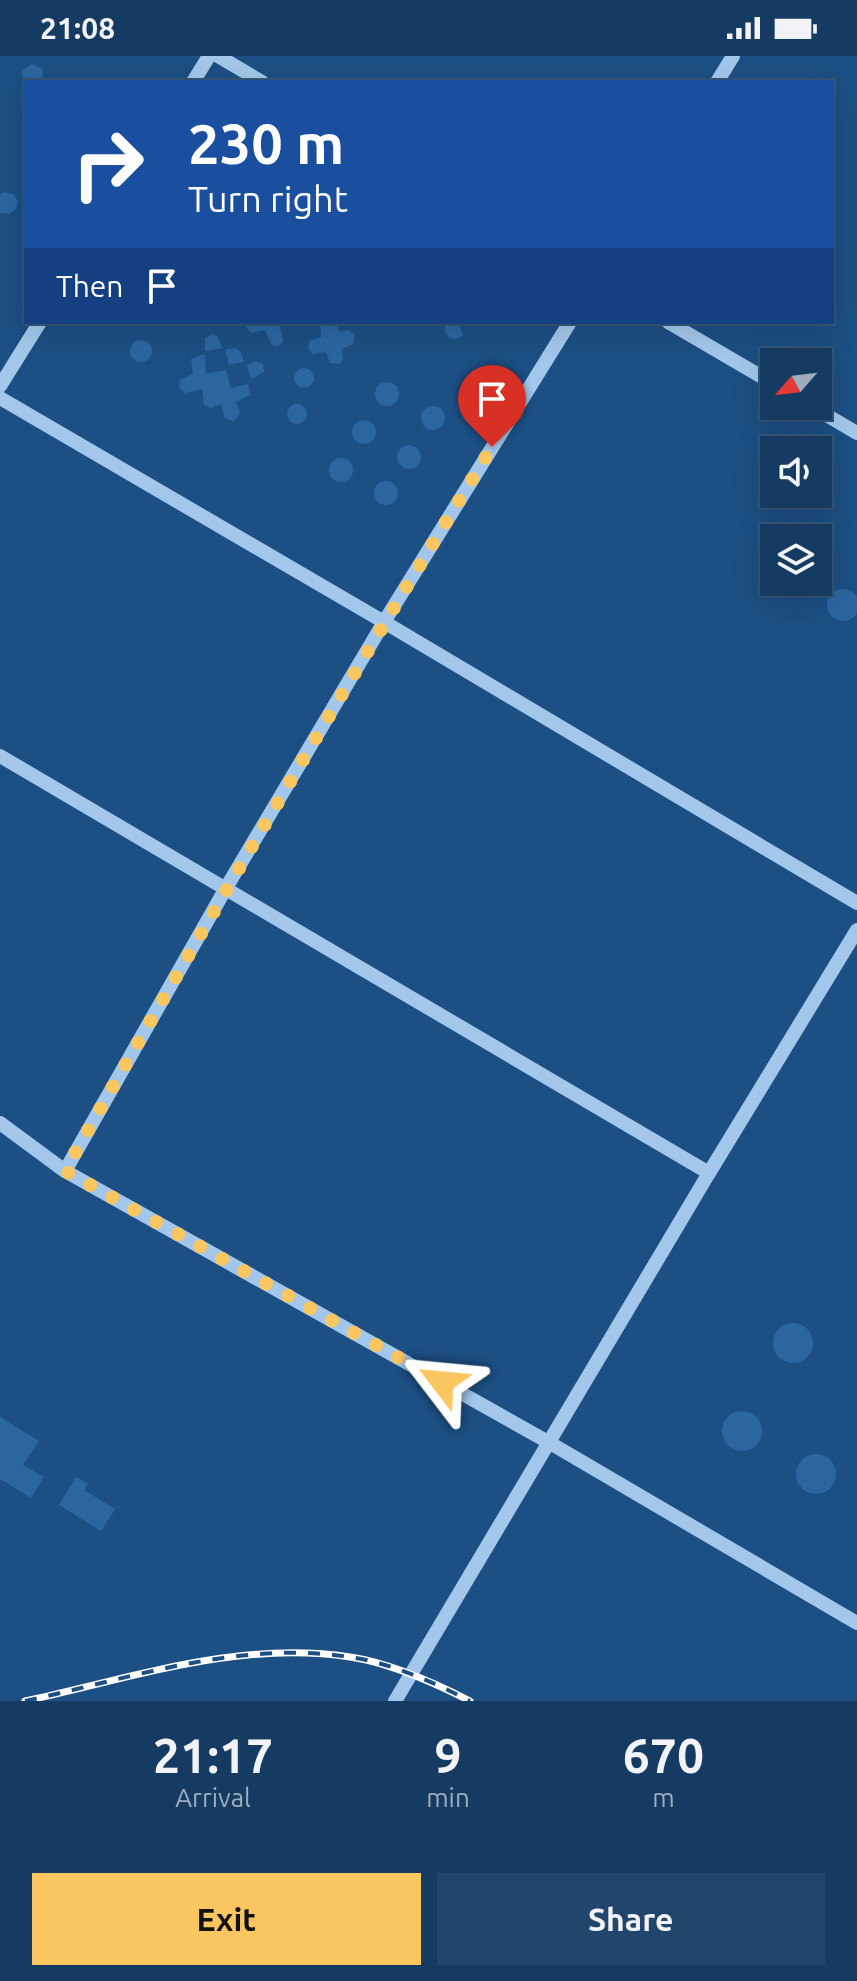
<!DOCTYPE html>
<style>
:root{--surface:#153b62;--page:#22466b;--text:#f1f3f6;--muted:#9dadbe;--line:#345577;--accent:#fac660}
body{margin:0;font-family:Ubuntu,sans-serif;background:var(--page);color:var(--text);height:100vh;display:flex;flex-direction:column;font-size:30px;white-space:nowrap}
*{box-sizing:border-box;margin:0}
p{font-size:26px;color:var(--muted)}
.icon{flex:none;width:44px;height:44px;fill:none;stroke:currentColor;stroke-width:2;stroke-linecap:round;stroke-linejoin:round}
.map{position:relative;height:1645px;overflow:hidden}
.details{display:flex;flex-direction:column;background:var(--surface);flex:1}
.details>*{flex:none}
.guide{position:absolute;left:24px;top:24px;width:810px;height:244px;border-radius:0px;box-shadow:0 8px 32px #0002,0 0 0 2px var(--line);background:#1a4fa0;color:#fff;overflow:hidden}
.needle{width:52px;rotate:242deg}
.fabs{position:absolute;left:760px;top:292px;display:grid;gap:16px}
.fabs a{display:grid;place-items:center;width:72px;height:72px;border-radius:0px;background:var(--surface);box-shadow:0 8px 32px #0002,0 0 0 2px var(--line);font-size:40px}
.pin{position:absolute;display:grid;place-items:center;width:68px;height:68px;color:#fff;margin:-82px -34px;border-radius:50% 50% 50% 0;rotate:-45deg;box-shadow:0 0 8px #0007}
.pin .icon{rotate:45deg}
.me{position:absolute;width:88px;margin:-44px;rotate:299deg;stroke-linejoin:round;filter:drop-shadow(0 0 6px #0008)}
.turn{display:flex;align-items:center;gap:28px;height:168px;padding:0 32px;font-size:36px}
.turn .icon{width:104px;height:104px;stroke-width:2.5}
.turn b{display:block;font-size:56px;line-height:68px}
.then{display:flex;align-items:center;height:76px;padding:0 32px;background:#0003;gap:16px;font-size:30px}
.eta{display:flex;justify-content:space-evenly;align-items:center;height:136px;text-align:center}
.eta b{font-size:48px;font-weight:600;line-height:56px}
.button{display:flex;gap:16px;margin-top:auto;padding:16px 32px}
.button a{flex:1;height:92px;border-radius:0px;background:var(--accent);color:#111;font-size:32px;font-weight:600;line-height:92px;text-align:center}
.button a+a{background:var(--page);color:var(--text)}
.status{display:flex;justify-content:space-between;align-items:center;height:56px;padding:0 40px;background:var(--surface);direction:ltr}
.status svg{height:22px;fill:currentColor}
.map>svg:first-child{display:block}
.building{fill:#2b66a1}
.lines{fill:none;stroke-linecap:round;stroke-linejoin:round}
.minor{stroke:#a2c7ea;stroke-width:14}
.rail-casing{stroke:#fff;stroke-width:7}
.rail{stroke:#1c4f83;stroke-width:4;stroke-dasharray:12;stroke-linecap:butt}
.route{stroke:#fac660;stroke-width:14;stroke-dasharray:0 25.2}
</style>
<div class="status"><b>21:08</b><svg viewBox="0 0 49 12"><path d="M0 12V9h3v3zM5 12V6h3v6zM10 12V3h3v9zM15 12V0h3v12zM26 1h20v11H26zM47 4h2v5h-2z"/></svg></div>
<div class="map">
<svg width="857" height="1645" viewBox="0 0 857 1645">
<rect width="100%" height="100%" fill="#1c4f83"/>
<g class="building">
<path d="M32,8l11,5 -1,13h-18l-2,-11z"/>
<path d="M4,136l10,2 4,8 -2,7 -7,5 -9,-1v-19z"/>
<path d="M243,266h41v3l-4,1 3,16 -5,4 -6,-1 -7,-15 -14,3z"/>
<path d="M320,266h15l5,10 8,-2 7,5 -2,9 -11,5 1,10 -4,5 -9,-1 -4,-11 -14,2 -4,-6 1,-7 12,-4z"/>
<path d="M445,266l14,1 4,13 -7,3 -7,-1 -4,-6z"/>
<path d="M213,278l5,3 4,11 -17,3v-13z"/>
<circle cx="141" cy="295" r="11"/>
<path d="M236,292l5,4 3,10 -15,3 -4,-15z"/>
<path d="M205,298l1,20 20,-4 5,18 17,-4 2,11 -14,7 4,11 -6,8 -9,-3 -4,-14 -10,4 -7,-3 -2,-16 -17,4 -6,-5 1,-8 13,-6 -2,-15z"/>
<path d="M255,305l8,3 1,8 -13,7 -4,-14z"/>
<circle cx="304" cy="322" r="10"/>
<circle cx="387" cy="338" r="12"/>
<circle cx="297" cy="358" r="10"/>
<circle cx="433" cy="362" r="12"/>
<circle cx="364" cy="376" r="12"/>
<circle cx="409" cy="401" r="12"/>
<circle cx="341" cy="414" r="12"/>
<circle cx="386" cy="437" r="12"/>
<path d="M785,526h33l-2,8 -14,7 -11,-4z"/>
<circle cx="843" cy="549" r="16"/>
<circle cx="793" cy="1287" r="20"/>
<circle cx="742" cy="1375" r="20"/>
<path d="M0,1361l39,24 -16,24 21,12 -13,21 -31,-19z"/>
<circle cx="816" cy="1418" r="20"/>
<path d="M76,1421l12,7 -4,6 31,19 -14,22 -42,-26z"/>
</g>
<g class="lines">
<g class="minor">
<path d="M218,0l44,26"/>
<path d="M193,26l16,-26"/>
<path d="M717,26l16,-26"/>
<path d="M668,266l106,62"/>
<path d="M0,330l40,-64"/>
<path d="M0,342l384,224 473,281"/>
<path d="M811,350l46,27"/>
<path d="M0,700l709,417 -314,528"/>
<path d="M0,1067l65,48 485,272 307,180"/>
<path d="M65,1115l161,-283 158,-266 186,-300"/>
<path d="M709,1117l148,-243"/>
</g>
<defs>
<path id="rail" d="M25,1645c107,-23 214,-61 325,-44 41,6 83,25 120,44"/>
</defs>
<use href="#rail" class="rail-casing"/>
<use href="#rail" class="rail"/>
</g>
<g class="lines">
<path class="route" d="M442,1326l-377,-211c138,-244 280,-485 427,-724"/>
</g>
</svg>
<div class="fabs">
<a><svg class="needle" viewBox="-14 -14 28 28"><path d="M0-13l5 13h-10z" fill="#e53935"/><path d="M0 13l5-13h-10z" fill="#9dadbe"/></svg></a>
<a><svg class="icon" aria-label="sound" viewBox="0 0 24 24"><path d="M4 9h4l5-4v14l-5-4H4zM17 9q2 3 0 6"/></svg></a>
<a><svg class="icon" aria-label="layers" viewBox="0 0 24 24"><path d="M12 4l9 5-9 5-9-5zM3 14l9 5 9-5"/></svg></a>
</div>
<div class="pin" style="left:492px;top:391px;background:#d93025"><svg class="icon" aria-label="arrive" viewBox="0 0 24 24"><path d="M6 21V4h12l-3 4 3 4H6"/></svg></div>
<svg class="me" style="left:442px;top:1326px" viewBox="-20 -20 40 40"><path d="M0-17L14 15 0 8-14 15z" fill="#fac660" stroke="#fff" stroke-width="4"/></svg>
<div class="guide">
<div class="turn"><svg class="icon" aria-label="right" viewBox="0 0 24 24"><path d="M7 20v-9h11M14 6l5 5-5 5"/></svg><div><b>230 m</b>Turn right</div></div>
<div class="then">Then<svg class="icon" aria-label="arrive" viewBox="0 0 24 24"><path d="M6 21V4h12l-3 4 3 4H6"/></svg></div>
</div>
</div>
<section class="details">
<div class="eta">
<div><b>21:17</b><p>Arrival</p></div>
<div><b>9</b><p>min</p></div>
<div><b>670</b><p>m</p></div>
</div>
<div class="button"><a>Exit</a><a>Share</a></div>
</section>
